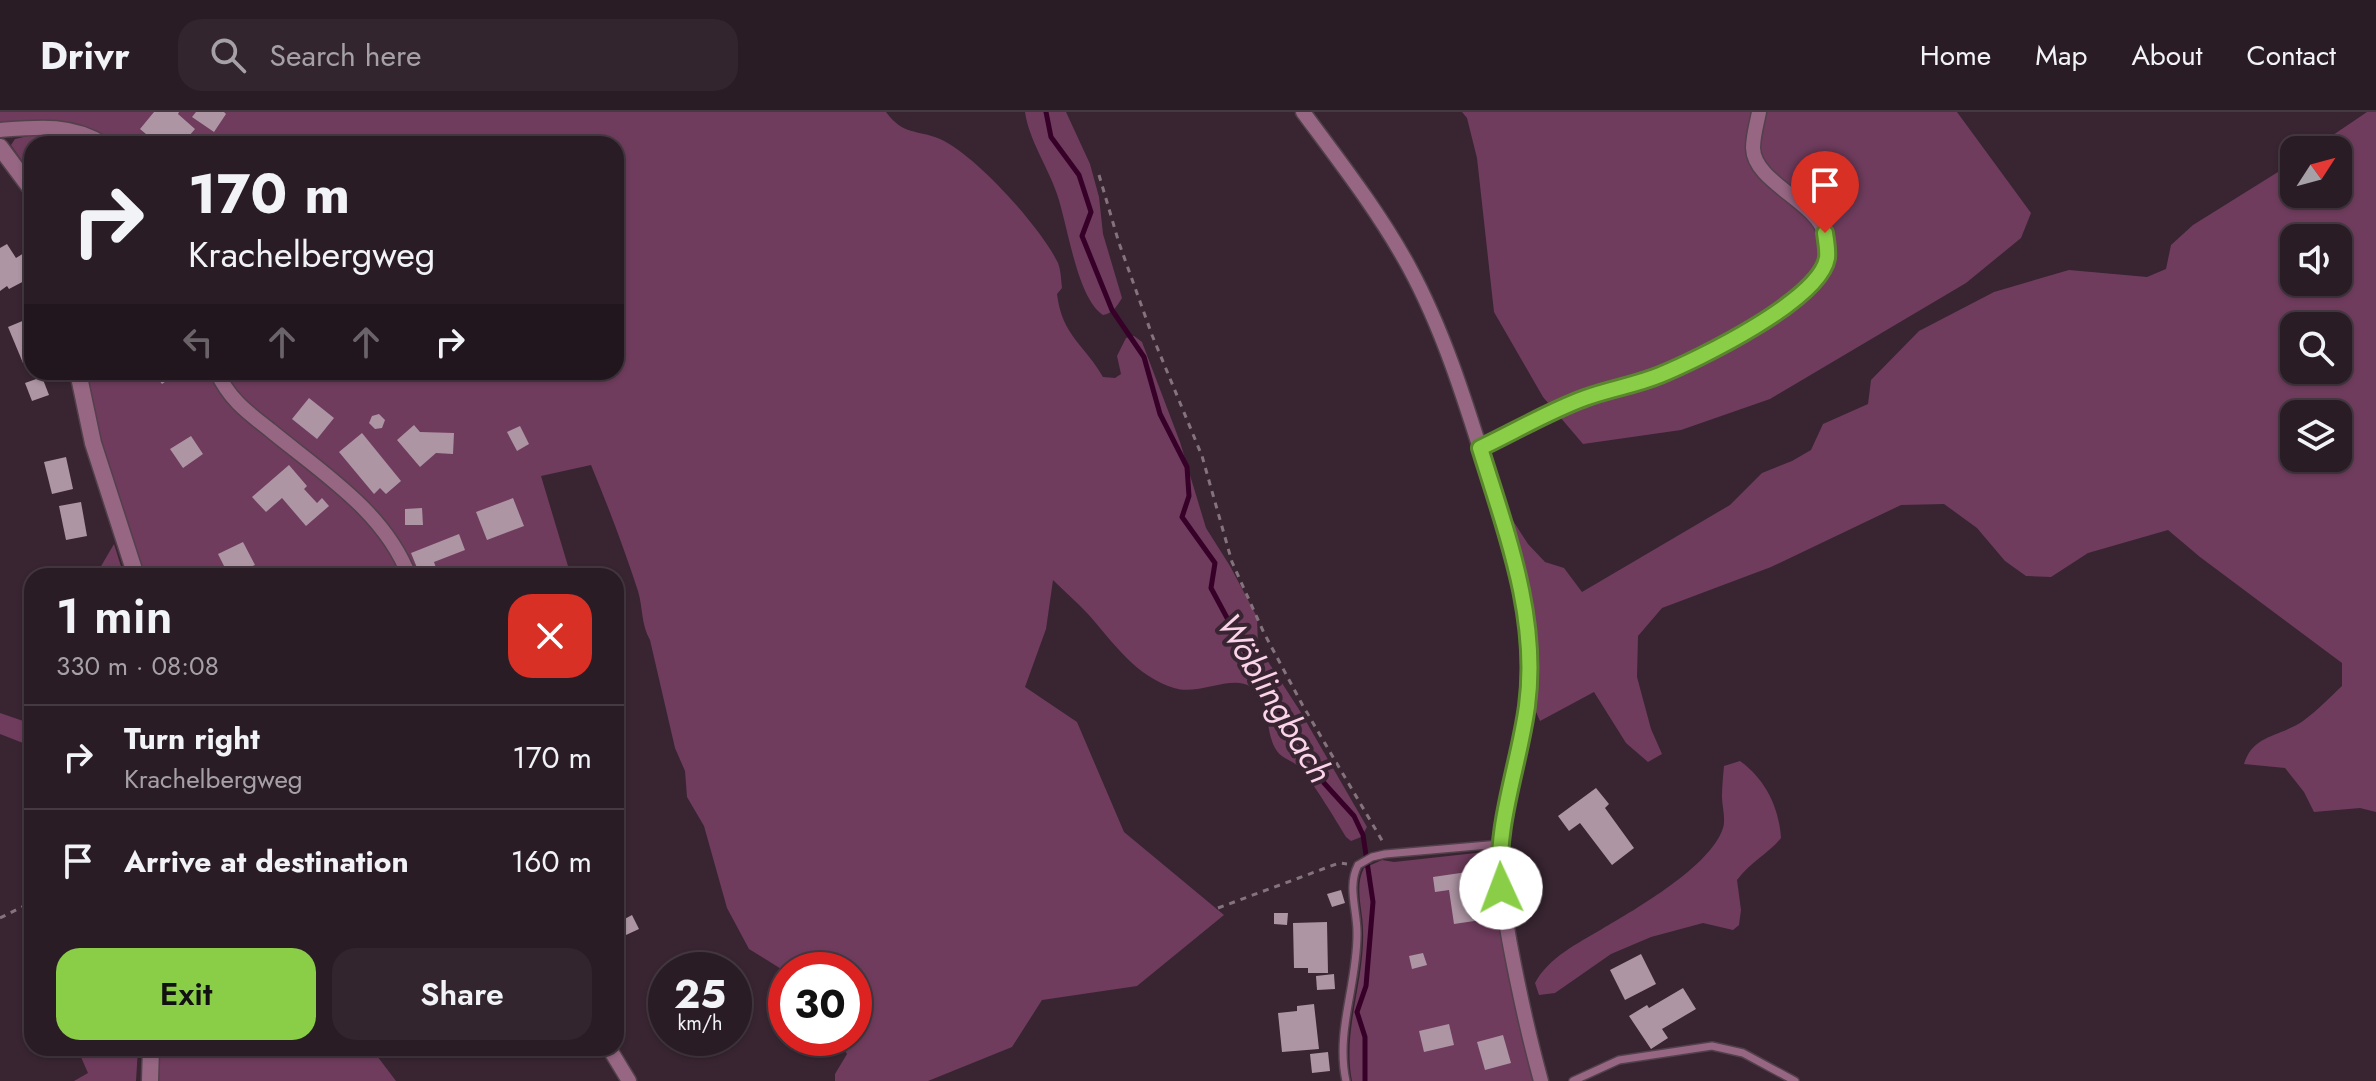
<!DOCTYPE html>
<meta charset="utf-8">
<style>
:root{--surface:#2a1c25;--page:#32252d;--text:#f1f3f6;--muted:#a5a1a7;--line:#463a42;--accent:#8ace47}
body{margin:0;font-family:Jost,sans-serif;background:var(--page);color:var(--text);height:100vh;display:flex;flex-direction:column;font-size:30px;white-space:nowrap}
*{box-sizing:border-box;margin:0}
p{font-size:26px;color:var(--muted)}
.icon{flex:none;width:44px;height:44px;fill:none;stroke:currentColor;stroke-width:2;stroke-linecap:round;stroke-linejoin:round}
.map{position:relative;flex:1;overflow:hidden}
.side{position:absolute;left:24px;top:456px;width:600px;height:488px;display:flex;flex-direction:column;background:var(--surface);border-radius:24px;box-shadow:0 2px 6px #0004,0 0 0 2px var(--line)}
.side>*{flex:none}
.guide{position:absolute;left:24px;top:24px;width:600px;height:244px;border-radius:24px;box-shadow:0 2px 6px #0004,0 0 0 2px var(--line);background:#2a1c25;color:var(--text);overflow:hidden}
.needle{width:52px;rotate:54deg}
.tools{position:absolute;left:2280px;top:24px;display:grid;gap:16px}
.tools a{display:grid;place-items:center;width:72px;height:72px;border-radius:16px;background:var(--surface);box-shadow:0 2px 6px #0004,0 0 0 2px var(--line);font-size:40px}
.speed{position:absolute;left:648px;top:840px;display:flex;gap:16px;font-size:40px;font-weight:700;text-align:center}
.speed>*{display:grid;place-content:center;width:104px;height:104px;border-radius:50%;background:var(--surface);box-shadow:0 2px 6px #0004,0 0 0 2px var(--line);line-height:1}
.speed small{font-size:20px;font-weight:400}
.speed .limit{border:12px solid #d22;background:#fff;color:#111}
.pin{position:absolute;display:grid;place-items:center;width:68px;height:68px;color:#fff;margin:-82px -34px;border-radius:50% 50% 50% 0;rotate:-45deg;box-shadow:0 0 8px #0007}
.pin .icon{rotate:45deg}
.me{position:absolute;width:88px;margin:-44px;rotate:358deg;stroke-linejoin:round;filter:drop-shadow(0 0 6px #0008)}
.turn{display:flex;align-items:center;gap:28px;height:168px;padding:0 32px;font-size:36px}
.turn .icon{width:104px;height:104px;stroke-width:2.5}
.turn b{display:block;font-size:56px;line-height:68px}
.lanes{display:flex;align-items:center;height:76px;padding:0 32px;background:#0003;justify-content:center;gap:40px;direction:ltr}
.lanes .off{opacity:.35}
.round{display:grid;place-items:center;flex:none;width:84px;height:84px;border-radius:24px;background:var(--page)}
.headline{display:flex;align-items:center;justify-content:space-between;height:136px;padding:0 32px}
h1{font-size:48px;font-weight:600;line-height:60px}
.cta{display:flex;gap:16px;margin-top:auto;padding:16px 32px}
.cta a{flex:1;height:92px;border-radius:24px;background:var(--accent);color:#111;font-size:32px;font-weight:600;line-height:92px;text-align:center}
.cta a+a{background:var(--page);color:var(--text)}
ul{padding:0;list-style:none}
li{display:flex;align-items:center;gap:24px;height:104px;padding:0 32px;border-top:2px solid var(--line)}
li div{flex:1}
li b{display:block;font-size:30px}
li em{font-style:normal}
header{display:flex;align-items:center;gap:48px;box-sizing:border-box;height:112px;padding:0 40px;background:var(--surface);border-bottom:2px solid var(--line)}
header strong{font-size:38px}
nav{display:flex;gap:44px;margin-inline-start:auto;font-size:28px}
.search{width:560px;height:72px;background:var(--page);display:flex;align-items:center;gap:20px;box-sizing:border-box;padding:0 28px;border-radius:24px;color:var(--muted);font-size:30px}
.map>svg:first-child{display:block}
.green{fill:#6f3c5d;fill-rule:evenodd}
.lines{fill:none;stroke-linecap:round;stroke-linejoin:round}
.stream{stroke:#370028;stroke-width:5}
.building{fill:#ae95a4}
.service-casing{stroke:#52404b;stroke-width:10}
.minor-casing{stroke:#52404b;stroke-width:17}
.tertiary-casing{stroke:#52404b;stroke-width:19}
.path{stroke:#84737d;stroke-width:3;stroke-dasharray:6 6;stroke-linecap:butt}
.service{stroke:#966683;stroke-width:7}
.minor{stroke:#966683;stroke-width:14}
.tertiary{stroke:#966683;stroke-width:16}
.route-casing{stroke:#5a862e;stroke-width:20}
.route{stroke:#8ace47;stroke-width:14}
.labels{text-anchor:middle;stroke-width:8;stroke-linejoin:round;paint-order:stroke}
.water-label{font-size:34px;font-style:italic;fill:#fbd3ea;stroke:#382531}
</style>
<header>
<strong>Drivr</strong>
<div class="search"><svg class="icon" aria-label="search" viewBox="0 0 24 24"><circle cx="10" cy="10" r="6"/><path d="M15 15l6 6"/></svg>Search here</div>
<nav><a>Home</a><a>Map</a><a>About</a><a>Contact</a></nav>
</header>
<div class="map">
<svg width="2376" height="969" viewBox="0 0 2376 969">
<rect width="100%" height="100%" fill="#382531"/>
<g class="green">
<path d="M0,0h886c18,24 30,17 54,27 36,16 101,89 118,124 3,8 3,16 4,25l-5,6c5,42 28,51 46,83l12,1 6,-4 -4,-18 9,-18 8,-2 8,6 38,100 26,86 24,38 27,51 1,29 42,65 67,116 -6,10 -10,4 -5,-4c-9,-15 -36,-60 -48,-71 -8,-7 -17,-7 -23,-18 -10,-18 -4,-46 -24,-61 -19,-13 -52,9 -77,1 -39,-12 -61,-46 -86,-74 -11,-12 -24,-23 -35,-34l-7,49 -21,58 52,35 47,110 100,83 -87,71 -95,14 -30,47 -84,34h-93v-7l12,-20 -10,-16h17v-68h-68v2l-37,-23 -22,-41 -23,-82 -17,-29 -2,-26 -10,-23 -25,-108c-9,-16 -7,-32 -12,-49 -14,-43 -30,-85 -47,-126l-50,11 30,100h-158l-10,-27 -156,-141 -26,-36h395v-228h-505l-16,-10 -95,-8z"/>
<path d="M1025,0h41l24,52 9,33 4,37 19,64c-5,8 -10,16 -19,17 -26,-17 -35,-89 -46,-121 -9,-27 -28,-54 -32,-82z"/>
<path d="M1462,0h495l74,101 -10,25 -55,45 -196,116 -89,31 -98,14 -40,-47 -49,-85 -17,-154 -10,-40z"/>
<path d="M2367,0h9v700l-16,-4 -46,4 -10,-20 -19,-24 -41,-4c9,-30 36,-27 59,-43 14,-10 26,-23 39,-35v-23l-142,-106 -32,-27 -80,23 -37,24 -25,-1 -21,-15 -28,-33 -33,-24 -43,1 -130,62 -109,41 -24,28 -1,41 14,52 11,25 -14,8 -22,-19 -32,-51 -54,29 -7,-16 -30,-200 25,39 17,18 19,6 18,24 148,-87 32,-32 30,-12 19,-11 12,-26 45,-20 3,-24 48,-49 75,-39 75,-22 78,7 19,-8 5,-24 22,-20 101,-63v32h44v-44h-27zM2294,126h44v44h-44zM2294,214h44v44h-44zM2294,302h44v44h-44z"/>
<path d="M41,21l27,2 23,9h-59v31l-21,-30 4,-6z"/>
<path d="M86,260h123c15,32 31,42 57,64 48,40 113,79 135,140h-257l-44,-135z"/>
<path d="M114,432l10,32h-20l-4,-8z"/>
<path d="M0,601l32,11v29l-3,4 -6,-14 -23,-9z"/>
<path d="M1740,649c25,18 39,46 41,77 -13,16 -31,24 -44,42l4,30 -2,15 -6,5 -30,-7 -52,14 -40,17 -56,39 -16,2 -4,-12c14,-26 42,-39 67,-54 34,-20 109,-63 121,-101 3,-9 -1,-22 -1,-31 0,-10 1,-21 2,-31z"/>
<path d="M1494,739l14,116 26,114h-182c-10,-51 13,-100 11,-151 0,-20 -9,-43 1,-62l18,-8 12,2z"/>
<path d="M77,936h61l-2,33h-62l14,-8z"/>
<path d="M159,936h212l25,33h-239z"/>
</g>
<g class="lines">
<path class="stream" d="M1046,0l5,25 28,38 12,37 -9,24 30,74 32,47 16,57 27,53 2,29 -7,21 33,46 -4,25 74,138 31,34 8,23 30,33 9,19 10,67 -7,84 -9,26 8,25v44"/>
</g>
<g class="building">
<path d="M154,0h25l-1,2 17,15 -13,15h-24l-18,-15z"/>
<path d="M196,0h28l2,2 -12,18 -22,-15z"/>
<path d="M7,132l9,14 8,-5 8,13v6l-6,3 2,4 -19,10 -2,-3 -7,5v-43z"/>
<path d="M32,205v42l-9,4 -15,-36z"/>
<path d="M153,260h26l-17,12z"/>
<path d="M42,265l7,18 -17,6 -7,-18z"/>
<path d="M309,286l25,20 -17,21 -25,-20z"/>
<path d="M379,302l6,6 -3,8 -7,1 -6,-6 3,-7z"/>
<path d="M414,313l6,7 34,1 -1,21 -17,-1 -16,14 -23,-27z"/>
<path d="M520,314l9,18 -12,7 -10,-19z"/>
<path d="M362,321l39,48 -15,13 -6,-6 -6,6 -35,-42z"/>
<path d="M191,324l12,18 -20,14 -13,-19z"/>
<path d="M66,345l7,32 -21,5 -8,-32z"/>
<path d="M289,353l18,21 -3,3 13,14 5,-5 7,8 -23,20 -24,-28 -16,14 -14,-15z"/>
<path d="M513,386l11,28 -37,14 -11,-28z"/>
<path d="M81,390l6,34 -21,4 -7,-34z"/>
<path d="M422,396l1,17h-18v-16z"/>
<path d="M459,422l6,16 -31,12 2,6 -16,7 -9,-22z"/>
<path d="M243,430l12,23 -26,11 -11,-22z"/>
<path d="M1596,676l13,16 -4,4 29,40 -22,17 -32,-42 -11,8 -11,-15z"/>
<path d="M1474,759l7,49 -27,4 -5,-34 -14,2 -2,-15z"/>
<path d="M1341,778l4,13 -13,4 -5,-13z"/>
<path d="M1274,801h14l-1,12 -13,-1z"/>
<path d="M632,803l7,14 -13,6 -7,-13z"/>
<path d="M31,808h1v29l-9,-3z"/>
<path d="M1327,810l1,51h-20v-5h-14l-1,-45z"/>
<path d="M1423,841l4,12 -15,4 -3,-13z"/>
<path d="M1641,842l15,30 -31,16 -15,-30z"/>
<path d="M1334,862l1,15 -18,1 -1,-14z"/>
<path d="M1683,876l13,21 -34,20 6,9 -17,11 -22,-33 18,-11 2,3z"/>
<path d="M1314,892l5,45 -37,3 -4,-39 19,-2v-5z"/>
<path d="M1449,912l5,21 -30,7 -5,-21z"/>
<path d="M1503,923l8,28 -26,7 -8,-28z"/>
<path d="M1328,940l2,19 -18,2 -2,-19z"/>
</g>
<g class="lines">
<defs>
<g id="service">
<path d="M1346,969c-11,-50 12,-99 11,-149 0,-22 -10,-46 1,-67l14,-8 13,-3 115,-10"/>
<path d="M1573,969l46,-21 93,-14 31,7 52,28"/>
</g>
<g id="minor">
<path d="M1303,0c37,50 76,100 106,155 38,70 61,150 85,226 17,55 36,113 36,171 -1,62 -22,119 -30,179 -4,32 4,65 9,96 9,48 19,95 32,142"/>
<path d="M0,18c37,-3 71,-7 104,14"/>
<path d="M217,260c12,27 30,40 53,58 51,42 115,82 139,146"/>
<path d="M1480,336c34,-16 69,-37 104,-50 25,-9 51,-13 76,-23 38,-15 131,-63 155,-94 10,-13 14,-30 10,-46 -8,-34 -71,-52 -72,-87 0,-12 4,-25 6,-36"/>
<path d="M609,936l20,33"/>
</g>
<g id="tertiary">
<path d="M0,35l32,43"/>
<path d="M78,260l15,71 43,133"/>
<path d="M150,969l1,-33"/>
</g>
</defs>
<use href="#service" class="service-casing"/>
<use href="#minor" class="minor-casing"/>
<use href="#tertiary" class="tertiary-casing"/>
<g class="path">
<path d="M1099,63l20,68 33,92 50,121 30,106 32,71 39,73 80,136"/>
<path d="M1218,796l121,-45 8,1"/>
<path d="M0,806l32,-16"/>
</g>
<use href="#service" class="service"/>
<use href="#minor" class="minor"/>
<use href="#tertiary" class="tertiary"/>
</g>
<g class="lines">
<defs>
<path id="route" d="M1501,776c-7,-61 18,-122 26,-182 12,-89 -21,-174 -47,-258 34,-16 69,-37 105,-50 24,-9 51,-13 75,-23 39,-16 160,-75 167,-117 1,-8 -1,-17 -2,-25"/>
</defs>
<use href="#route" class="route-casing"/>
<use href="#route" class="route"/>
</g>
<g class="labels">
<g class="water-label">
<text transform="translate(1275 586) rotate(59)" y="12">Wöblingbach</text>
</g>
</g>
</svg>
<div class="tools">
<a><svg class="needle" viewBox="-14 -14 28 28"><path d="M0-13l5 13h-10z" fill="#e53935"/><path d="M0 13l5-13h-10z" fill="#a5a1a7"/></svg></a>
<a><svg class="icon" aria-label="sound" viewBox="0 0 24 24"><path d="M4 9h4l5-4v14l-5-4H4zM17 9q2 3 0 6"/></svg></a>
<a><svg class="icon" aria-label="search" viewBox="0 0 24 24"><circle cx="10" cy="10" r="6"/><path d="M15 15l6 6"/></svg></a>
<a><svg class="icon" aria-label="layers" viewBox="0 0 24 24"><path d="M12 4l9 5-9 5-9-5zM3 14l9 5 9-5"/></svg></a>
</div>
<div class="speed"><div>25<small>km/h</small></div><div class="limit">30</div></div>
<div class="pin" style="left:1825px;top:121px;background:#d93025"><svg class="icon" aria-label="arrive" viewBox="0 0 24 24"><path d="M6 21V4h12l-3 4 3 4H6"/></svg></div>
<svg class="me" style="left:1501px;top:776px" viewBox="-20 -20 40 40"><circle r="19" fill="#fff"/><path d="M0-13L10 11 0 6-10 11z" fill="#8ace47"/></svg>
<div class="guide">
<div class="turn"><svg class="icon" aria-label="right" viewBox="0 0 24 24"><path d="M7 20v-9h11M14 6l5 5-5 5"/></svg><div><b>170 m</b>Krachelbergweg</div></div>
<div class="lanes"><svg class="icon off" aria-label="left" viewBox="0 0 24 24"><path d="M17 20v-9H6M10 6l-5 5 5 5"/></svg><svg class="icon off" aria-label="ahead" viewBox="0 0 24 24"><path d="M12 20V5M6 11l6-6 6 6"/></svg><svg class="icon off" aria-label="ahead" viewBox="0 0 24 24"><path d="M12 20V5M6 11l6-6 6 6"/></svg><svg class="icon" aria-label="right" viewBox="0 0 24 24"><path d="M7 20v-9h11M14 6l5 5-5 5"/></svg></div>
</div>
<section class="side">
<div class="headline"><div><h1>1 min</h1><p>330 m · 08:08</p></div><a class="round" style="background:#d93025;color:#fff"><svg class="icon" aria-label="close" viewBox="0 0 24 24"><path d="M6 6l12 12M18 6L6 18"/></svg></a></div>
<ul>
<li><svg class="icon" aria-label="right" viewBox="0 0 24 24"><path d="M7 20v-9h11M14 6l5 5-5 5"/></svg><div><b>Turn right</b><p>Krachelbergweg</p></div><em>170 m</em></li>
<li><svg class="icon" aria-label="arrive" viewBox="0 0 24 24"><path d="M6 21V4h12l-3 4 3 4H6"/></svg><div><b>Arrive at destination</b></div><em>160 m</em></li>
</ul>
<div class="cta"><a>Exit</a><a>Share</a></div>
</section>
</div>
